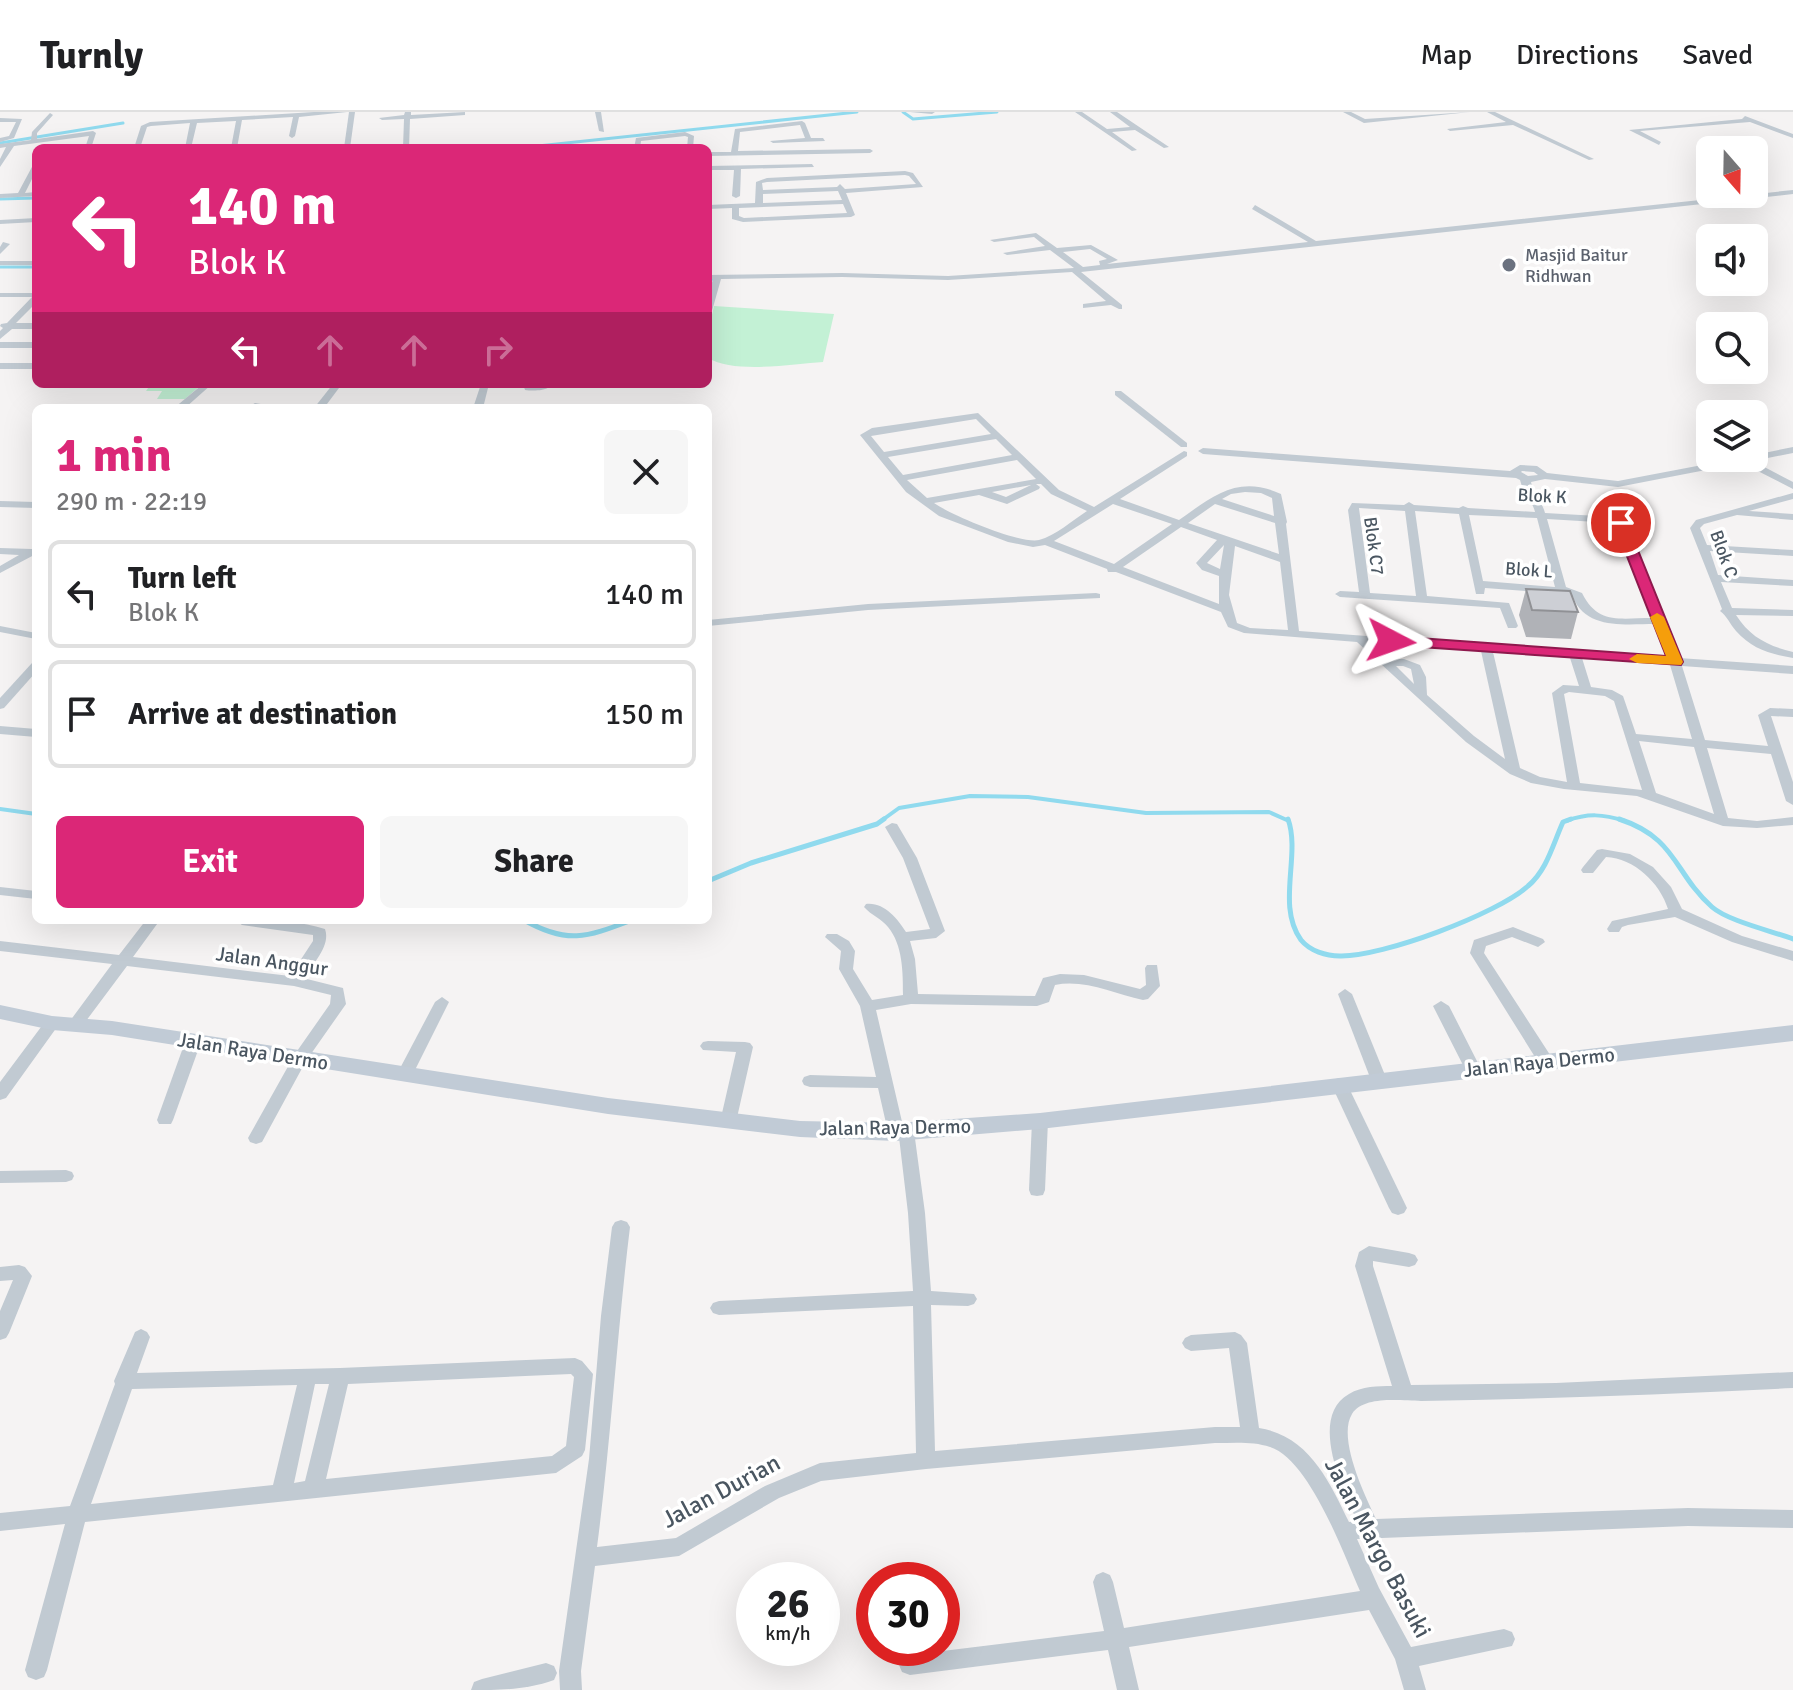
<!DOCTYPE html>
<meta charset="utf-8">
<style>
:root{--surface:#fff;--page:#f6f6f6;--text:#202124;--muted:#757577;--line:#e0e0e0;--accent:#db2777}
body{margin:0;font-family:Signika,sans-serif;background:var(--page);color:var(--text);height:100vh;display:flex;flex-direction:column;font-size:30px;white-space:nowrap}
*{box-sizing:border-box;margin:0}
p{font-size:26px;color:var(--muted)}
.icon{flex:none;width:44px;height:44px;fill:none;stroke:currentColor;stroke-width:2;stroke-linecap:round;stroke-linejoin:round}
.map{position:relative;flex:1;overflow:hidden}
.drawer{position:absolute;left:32px;top:292px;width:680px;height:520px;display:flex;flex-direction:column;background:var(--surface);border-radius:12px;box-shadow:0 8px 32px #0002}
.drawer>*{flex:none}
.top-card{position:absolute;left:32px;top:32px;width:680px;height:244px;border-radius:12px;box-shadow:0 8px 32px #0002;background:#db2777;color:#fff;overflow:hidden}
.needle{width:52px;rotate:160deg}
.buttons{position:absolute;left:1696px;top:24px;display:grid;gap:16px}
.buttons a{display:grid;place-items:center;width:72px;height:72px;border-radius:12px;background:var(--surface);box-shadow:0 8px 32px #0002;font-size:40px}
.speed{position:absolute;left:736px;top:1450px;display:flex;gap:16px;font-size:40px;font-weight:700;text-align:center}
.speed>*{display:grid;place-content:center;width:104px;height:104px;border-radius:50%;background:var(--surface);box-shadow:0 8px 32px #0002;line-height:1}
.speed small{font-size:20px;font-weight:400}
.speed .limit{border:12px solid #d22;background:#fff;color:#111}
.pin{position:absolute;display:grid;place-items:center;width:68px;height:68px;color:#fff;margin:-34px;border:4px solid #fff;border-radius:50%;box-shadow:0 2px 8px #0007}
.me{position:absolute;width:88px;margin:-44px;rotate:94deg;stroke-linejoin:round;filter:drop-shadow(0 0 6px #0008)}
.turn{display:flex;align-items:center;gap:28px;height:168px;padding:0 24px;font-size:36px}
.turn .icon{width:104px;height:104px;stroke-width:2.5}
.turn b{display:block;font-size:56px;line-height:68px}
.lanes{display:flex;align-items:center;height:76px;padding:0 24px;background:#0003;justify-content:center;gap:40px;direction:ltr}
.lanes .off{opacity:.35}
.round{display:grid;place-items:center;flex:none;width:84px;height:84px;border-radius:12px;background:var(--page)}
.summary{display:flex;align-items:center;justify-content:space-between;height:136px;padding:0 24px}
h1{font-size:48px;font-weight:700;line-height:60px;color:var(--accent)}
.button{display:flex;gap:16px;margin-top:auto;padding:16px 24px}
.button a{flex:1;height:92px;border-radius:12px;background:var(--accent);color:#fff;font-size:32px;font-weight:700;line-height:92px;text-align:center}
.button a+a{background:var(--page);color:var(--text)}
ul{padding:0;list-style:none}
li{display:flex;align-items:center;gap:24px;height:108px;margin:0 16px 12px;padding:0 8px;border:4px solid var(--line);border-radius:12px}
li div{flex:1}
li b{display:block;font-size:30px}
li em{font-style:normal}
header{display:flex;align-items:center;gap:48px;box-sizing:border-box;height:112px;padding:0 40px;background:var(--surface);border-bottom:2px solid var(--line)}
header strong{font-size:38px}
nav{display:flex;gap:44px;margin-inline-start:auto;font-size:28px}
.map>svg:first-child{display:block}
.green{fill:#c3f1d5}
.lines{fill:none;stroke-linecap:round;stroke-linejoin:round}
.stream-far2{stroke:#90daee;stroke-width:3}
.stream-far1{stroke:#90daee;stroke-width:4}
.stream{stroke:#90daee;stroke-width:5}
.street{fill:#c1cad2;fill-rule:evenodd}
.secondary{fill:#c1cbd6;fill-rule:evenodd}
.wall{fill:#b0b2b7}
.building{fill:#cdcfd5;stroke:#909195;stroke-width:2}
.route{fill:#db2777;stroke:#8e194d;stroke-width:2}
.slow{fill:#f59e0b}
.worship-dot{fill:#6b7280;stroke:#fff;stroke-width:3}
.labels{text-anchor:middle;stroke-width:7;stroke-linejoin:round;paint-order:stroke}
.far-worship-label{font-size:18px;fill:#5b616d;stroke:#fff;text-anchor:start}
.far-street-label{font-size:18px;fill:#4a5661;stroke:#fff}
.street-label{font-size:20px;fill:#4a5661;stroke:#fff}
.near-street-label{font-size:24px;fill:#4a5661;stroke:#fff}
</style>
<header>
<strong>Turnly</strong>
<nav><a>Map</a><a>Directions</a><a>Saved</a></nav>
</header>
<div class="map">
<svg width="1793" height="1578" viewBox="0 0 1793 1578">
<rect width="100%" height="100%" fill="#f5f3f3"/>
<g class="green">
<path d="M714,194l120,8 -11,48c-30,2 -89,12 -115,-4v-26z"/>
<path d="M151,272h51l-17,15h-28l5,-8h-16z"/>
</g>
<g class="lines">
<g class="stream-far2">
<path d="M903,0l10,7 84,-7"/>
<path d="M0,31l123,-20"/>
<path d="M519,36l338,-36"/>
<path d="M0,87l36,-1"/>
<path d="M0,155h36"/>
<path d="M708,168l5,-1"/>
</g>
<g class="stream-far1">
<path d="M0,697l36,5"/>
<path d="M881,709l18,-13 71,-12 58,1 118,16 123,-1 20,9"/>
<path d="M1566,709c22,-8 37,-7 59,0"/>
</g>
<g class="stream">
<path d="M1288,707c13,36 -12,87 13,121 9,11 25,16 39,16 42,1 157,-42 188,-70 19,-16 25,-42 35,-64l8,-3"/>
<path d="M1619,707c58,19 54,53 93,88 16,14 60,24 81,32"/>
<path d="M708,769l43,-18 126,-39 7,-5"/>
<path d="M524,808c44,25 63,17 108,0"/>
</g>
<g class="street">
<path d="M314,0h33l-48,5 -4,19 -3,2 -3,-2 4,-19 -51,3 -5,28h-6l5,-27 -39,2 -6,25h-6l5,-25 -39,3 -4,1 -7,21h-6l7,-22 9,-4z"/>
<path d="M349,0h6l-5,36h-6z"/>
<path d="M405,0h6v3l54,-3v3l-55,4 -1,29h-6l1,-29 -22,1 -3,-2 25,-3z"/>
<path d="M595,0h6l3,20 -5,-1z"/>
<path d="M910,0h25l-3,2z"/>
<path d="M1075,0h7l25,17 23,-2 -20,-15h7l52,35 -5,1 -29,-18 -23,2 25,18 -5,1z"/>
<path d="M1343,0h8l14,7 105,-7 -106,11z"/>
<path d="M1487,0h8l99,47 -5,1 -76,-35 -63,6 -3,-2 59,-7z"/>
<path d="M50,1l3,2 -16,18v6l56,-8 3,2 -5,15h-6l4,-12 -75,10 -14,21v-8l6,-12 -6,1v-4l31,-4 1,-8z"/>
<path d="M1745,4l48,18v4l-43,-16 -110,9 21,11 -2,3 -30,-15 113,-11z"/>
<path d="M0,6l22,1 -8,19 -14,4v-4l9,-2 7,-14h-16z"/>
<path d="M802,9l3,2 6,15h12l2,3 -52,2 -3,-2 35,-3 -5,-13 -60,7 -2,19 132,-2 3,2 -3,2 -162,3v-4h23l4,-23z"/>
<path d="M685,20l9,4 -1,12h-6l1,-11 -3,-1 -44,5 -1,7h-6l2,-10z"/>
<path d="M36,51v8l-11,22 11,-1v4l-36,2v-4l18,-1 15,-28z"/>
<path d="M812,52l2,3 -73,2 -1,27 -4,2 -4,-2 2,-26h-26v-4z"/>
<path d="M905,59l8,2 10,14 -77,6 9,22 -4,2 -108,5 -11,-3v-11l-24,1v-4l47,-2 1,-21 11,-4zM905,63l4,1 7,8 -71,5 -5,-5 -3,3 -74,3 -1,-7 5,-1zM838,79l4,9 -79,3v-9zM843,92l4,9 -103,5 -5,-2v-8z"/>
<path d="M1793,78v4l-712,78 41,33v4h-3l-8,-4 -28,3v-4l23,-3 -34,-29 -124,8 -106,-3 -121,2 -9,32 -4,2v-16l5,-18h-5v-4l134,-2 106,3 126,-8 -24,-18 -43,5 -4,-2 42,-7 -11,-9 -40,5 -4,-2 46,-7 21,15 34,-3 27,15 -11,4 201,-22 -56,-33 3,-4 61,36zM1090,137l17,10 -8,2 1,4 -17,2 -20,-15z"/>
<path d="M36,106v4l-36,2v-4z"/>
<path d="M3,130l7,2 -10,10v-7z"/>
<rect x="0" y="149" width="36" height="4"/>
<path d="M0,181h36v10l-20,20h20v6h-24l-12,10v-8l3,-3 -3,-2 1,-2 6,-1 25,-26h-32z"/>
<rect x="0" y="230" width="36" height="6"/>
<rect x="0" y="251" width="36" height="6"/>
<path d="M203,272h9l-27,24h-11z"/>
<path d="M333,272h9l-18,24h-10z"/>
<path d="M481,272h8l-6,24h-10z"/>
<path d="M523,272h22l4,3c-5,4 -17,4 -24,3z"/>
<path d="M1115,279h6l66,52v4h-6l-66,-52z"/>
<path d="M255,291l17,3 2,2h-22l-2,-2z"/>
<path d="M978,301l81,77 35,17 90,-56 3,1v4l-67,43 59,21c34,-24 59,-46 102,-26l6,28 -1,2 13,107 368,27 -12,-34c-30,0 -69,6 -82,-27l-6,-3 -82,-6 -1,6h-8l-17,-80 -44,-3 12,85 82,7 9,23 -2,2h-8l-8,-20 -160,-11 -5,-3 5,-3 19,1 -11,-82 4,-7 52,2 5,-3 5,3 45,3 4,-2 5,2 67,4c-3,-13 -11,-16 -15,-32l-4,-2 -313,-24 -5,-3 5,-3 307,23 10,-6 17,1 10,7 71,8 121,-23h15v-3l39,-8v6l-40,8 40,21v7l-51,-26 -124,24 -73,-8 -14,3c2,12 11,19 14,31l71,4 10,7 53,134 114,8v8l-111,-8 23,74 63,6 -10,-31 12,-7 23,1v8l-22,-1 22,66v23l-7,-4 -15,-47 -64,-6 21,70 29,3 36,-4v8l-36,3 -34,-2 -86,-30 -73,-7 -33,-6 -21,-9 -44,-32 -109,-100 -113,-9 -16,-6 -7,-15 -105,-40h-8l-1,-3 -62,-24 -12,2 -25,-5 -69,-26 -33,-24 -46,-57 12,-7zM976,307l15,15 -107,18 -13,-16zM996,327l16,16 -109,20 -15,-18zM1017,348l19,19 -109,19 -20,-18zM1522,359l12,1 4,3 -10,1 -7,-4zM1036,372h5l10,10 36,17c-14,9 -32,25 -48,29 -20,4 -88,-25 -105,-37l45,-8 28,9 32,-15 1,-2zM1031,373l-25,12 -14,-5zM1245,380l16,1 11,5 2,18 -52,-17 9,-5zM1113,392l59,20 -58,40 -60,-23zM1215,392l60,19 4,31 -91,-31zM1359,396l46,3 11,85 -46,-3zM1469,403l68,3 18,69 -72,-6zM1547,407l66,4 4,4 35,91c-32,0 -54,7 -70,-25l-16,-6zM1181,415l36,13 -21,23 6,7 17,6v28l-96,-37zM1224,433l-4,24 -13,-6zM1235,434l45,16 8,68 -38,-2 -13,-5 -8,-28zM1371,531l110,8 24,108 -31,-23 -47,-41 -1,-18 -6,-12 -16,-6h-15zM1493,540l77,6 9,28 -16,-1 -11,8 15,89 -27,-5 -20,-9zM1582,546l88,7 22,74 -56,-5 -13,-38 -11,-6 -21,-3zM1396,554h7l8,3 3,15zM1569,580l36,4 9,5 28,89 -62,-7 -16,-89zM1639,629l55,6 20,67 -58,-21z"/>
<path d="M1793,381v6l-44,12 44,3v6l-56,-5 -33,9 -4,4 7,17 86,5v6l-83,-5 8,24 75,5v6l-72,-4 11,26 61,2v6l-57,-1c14,22 32,31 57,37v6c-23,-4 -41,-9 -57,-27 -6,-7 -9,-15 -16,-20l2,-2 -32,-81 6,-8z"/>
<path d="M0,389l36,1v6l-36,-1z"/>
<path d="M0,436l32,1 4,1v4l-36,19v-7l19,-11 -19,-1z"/>
<path d="M1096,481l4,1v4l-232,12 -160,16v-6l160,-16z"/>
<path d="M0,514l36,7v6l-36,-7z"/>
<path d="M36,549v11l-32,36 -4,1v-11l32,-35z"/>
<path d="M0,614l36,3v8l-36,-3z"/>
<path d="M892,711l5,1 20,34 28,73 -9,7 -26,3 5,18 3,35 117,2 8,-18 17,-4 24,1 56,14 6,-4 -1,-17 2,-3h10l3,21 -12,13 -5,1c-29,-6 -58,-21 -88,-15l-6,17 -12,4 -126,-2 -35,6 27,116 9,1 2,4 11,82 6,78 43,3 3,5 -3,5 -6,2 -37,-1 4,146 280,-24h25l-11,-79 -38,3 -6,-3 -3,-5 3,-5 6,-3 44,-3 6,3 6,8 12,85c50,8 70,53 90,94l8,-1c-14,-31 -49,-104 -8,-127 13,-8 29,-8 43,-8l-37,-120 4,-14 10,-6 40,7 6,2 3,5 -3,5 -6,2 -36,-6v5l38,119 145,-2 237,-11v16c-124,6 -248,11 -372,13 -19,0 -57,-6 -69,13 -15,24 13,82 24,105l312,-11 105,2v18l-105,-2 -331,13 22,49 32,59 93,-18 8,3 3,7 -3,7 -93,20 7,24h-22l-9,-31 -26,-49 -240,37 10,43h-22l-9,-40 -198,25 -8,-3 -3,-7 3,-7 8,-3 194,-24 -11,-49 3,-7 7,-3 7,3 3,7 11,46 236,-37c-16,-36 -50,-131 -90,-144 -17,-6 -37,-4 -55,-4l-289,26 -105,12 -42,17 -100,58 -84,10 -14,105 1,19h-22l-1,-19 30,-212 12,-143 11,-89 3,-5 6,-2 6,2 3,5c-13,106 -19,213 -33,320l79,-9 89,-52 55,-23 96,-10 -3,-147 -194,9 -6,-2 -3,-5 3,-5 6,-2 194,-10 -5,-78 -9,-76 -9,-1 -2,-4 -10,-44 -68,-1 -6,-2 -2,-4 2,-4 6,-2 66,2 -16,-71 -21,-37 2,-18 -16,-14 2,-3h10l12,7 6,10 -2,18 19,31 31,-5c0,-22 0,-50 -15,-68 -6,-8 -17,-12 -24,-20l2,-3c18,-2 31,14 40,28l24,-3 -27,-71 -18,-31z"/>
<path d="M1602,737l28,5 23,13 18,20 11,22 60,27 51,15v10l-61,-19 -57,-25 -47,8 -6,2 -3,5h-10l-2,-3 5,-8 56,-12c-8,-26 -34,-51 -62,-52l-13,16h-10l-2,-3 2,-3 14,-17z"/>
<path d="M0,775l36,4v8l-36,-4z"/>
<path d="M146,808h14l-27,37 157,19 23,-35v-6l-71,-10 -7,-5c31,0 60,0 90,9 6,17 -12,35 -22,49l40,10 3,16 -40,57 -44,81 -6,2 -6,-2 -2,-4 47,-84 35,-50 1,-9 -37,-9 -167,-20 -47,63h-10l-3,-4 45,-61 -112,-13v-10l119,14z"/>
<path d="M1513,815l30,12 2,3 -7,5 -26,-10 -26,9 -2,7 70,108 -2,4h-12l-70,-112 4,-13z"/>
<path d="M1345,877l7,5 35,86 -2,4h-12l-2,-4 -33,-86z"/>
<path d="M442,885l7,5 -38,76h-12l-2,-4 38,-72z"/>
<path d="M1441,889l8,5 32,63 -2,4h-12l-2,-4 -32,-63z"/>
<path d="M52,906l5,1 3,4 -3,4 -51,71 -6,2v-18l47,-63z"/>
<path d="M193,925l5,1 3,4 -28,78 -2,4h-12l-2,-4 28,-78 3,-4z"/>
<path d="M708,929l37,1 5,1 3,4 -17,75 -2,4h-12l-2,-4 16,-70 -33,-2 -3,-4 3,-4z"/>
<path d="M1339,966l6,2 2,4 60,124 -3,5 -6,2 -6,-2 -3,-5 -58,-124 2,-4z"/>
<path d="M1040,1003l6,2 2,4 -3,69 -2,5 -6,1 -6,-1 -2,-5 3,-69 2,-4z"/>
<path d="M66,1058l6,2 2,4 -2,4 -6,2 -66,1v-12z"/>
<path d="M19,1153l6,2 7,9 -23,57 -3,5 -6,2v-29l13,-31 -13,1v-14z"/>
<path d="M141,1217l6,3 3,5 -13,36 203,-5 235,-10 7,3 11,13 -8,76 -3,6 -26,17 -471,49 -38,148 -3,7 -8,3 -8,-3 -3,-7 40,-146 -65,7v-18l70,-7 45,-122 -1,-3 21,-49zM571,1262l3,3 -8,69 -14,10 -226,23 22,-95zM315,1272h14l-24,97 -11,2zM297,1273l-24,100 -182,19 41,-115z"/>
<path d="M546,1551l8,3 3,7 -3,7c-28,10 -54,10 -83,10l3,-8 8,-3z"/>
</g>
<path class="secondary" d="M0,893l52,11 60,5 496,77 192,23 96,2 144,-10 753,-88v16l-753,88 -144,12 -96,-4 -192,-23 -496,-79 -60,-5 -52,-11z"/>
</g>
<path class="wall" d="M1526,477l52,23 -7,27 -45,-2 -7,-22z"/>
<path class="building" d="M1526,477l44,2 8,21 -46,-2z"/>
<path class="route" d="M1616,408l11,3 56,139 -2,3 -290,-20 -7,-4 7,-5 275,20 -52,-133z"/>
<path class="slow" d="M1657,501l7,4 19,45 -2,3 -44,-2 -8,-4 8,-5 29,2 -16,-39z"/>
<circle class="worship-dot" cx="1509" cy="153" r="8"/>
<g class="labels">
<g class="far-worship-label">
<text x="1525" y="149">Masjid Baitur<tspan x="1525" dy="21">Ridhwan</tspan></text>
</g>
<g class="far-street-label">
<text transform="translate(1542 384) rotate(3)" y="6">Blok K</text>
<text transform="translate(1374 434) rotate(82)" y="6">Blok C7</text>
<text transform="translate(1724 442) rotate(70)" y="6">Blok C</text>
<text transform="translate(1529 458) rotate(4)" y="6">Blok L</text>
</g>
<g class="street-label">
<text transform="translate(272 849) rotate(8)" y="7">Jalan Anggur</text>
<text transform="translate(253 939) rotate(9)" y="7">Jalan Raya Dermo</text>
<text transform="translate(1539 950) rotate(-6)" y="7">Jalan Raya Dermo</text>
<text transform="translate(895 1015) rotate(-1)" y="7">Jalan Raya Dermo</text>
</g>
<g class="near-street-label">
<text transform="translate(721 1379) rotate(-28)" y="8">Jalan Durian</text>
<text transform="translate(1378 1436) rotate(62)" y="8">Jalan Margo Basuki</text>
</g>
</g>
</svg>
<div class="buttons">
<a><svg class="needle" viewBox="-14 -14 28 28"><path d="M0-13l5 13h-10z" fill="#e53935"/><path d="M0 13l5-13h-10z" fill="#757577"/></svg></a>
<a><svg class="icon" aria-label="sound" viewBox="0 0 24 24"><path d="M4 9h4l5-4v14l-5-4H4zM17 9q2 3 0 6"/></svg></a>
<a><svg class="icon" aria-label="search" viewBox="0 0 24 24"><circle cx="10" cy="10" r="6"/><path d="M15 15l6 6"/></svg></a>
<a><svg class="icon" aria-label="layers" viewBox="0 0 24 24"><path d="M12 4l9 5-9 5-9-5zM3 14l9 5 9-5"/></svg></a>
</div>
<div class="speed"><div>26<small>km/h</small></div><div class="limit">30</div></div>
<div class="pin" style="left:1621px;top:411px;background:#d93025"><svg class="icon" aria-label="arrive" viewBox="0 0 24 24"><path d="M6 21V4h12l-3 4 3 4H6"/></svg></div>
<svg class="me" style="left:1391px;top:529px" viewBox="-20 -20 40 40"><path d="M0-17L14 15 0 8-14 15z" fill="#db2777" stroke="#fff" stroke-width="4"/></svg>
<div class="top-card">
<div class="turn"><svg class="icon" aria-label="left" viewBox="0 0 24 24"><path d="M17 20v-9H6M10 6l-5 5 5 5"/></svg><div><b>140 m</b>Blok K</div></div>
<div class="lanes"><svg class="icon" aria-label="left" viewBox="0 0 24 24"><path d="M17 20v-9H6M10 6l-5 5 5 5"/></svg><svg class="icon off" aria-label="ahead" viewBox="0 0 24 24"><path d="M12 20V5M6 11l6-6 6 6"/></svg><svg class="icon off" aria-label="ahead" viewBox="0 0 24 24"><path d="M12 20V5M6 11l6-6 6 6"/></svg><svg class="icon off" aria-label="right" viewBox="0 0 24 24"><path d="M7 20v-9h11M14 6l5 5-5 5"/></svg></div>
</div>
<section class="drawer">
<div class="summary"><div><h1>1 min</h1><p>290 m · 22:19</p></div><a class="round"><svg class="icon" aria-label="close" viewBox="0 0 24 24"><path d="M6 6l12 12M18 6L6 18"/></svg></a></div>
<ul>
<li><svg class="icon" aria-label="left" viewBox="0 0 24 24"><path d="M17 20v-9H6M10 6l-5 5 5 5"/></svg><div><b>Turn left</b><p>Blok K</p></div><em>140 m</em></li>
<li><svg class="icon" aria-label="arrive" viewBox="0 0 24 24"><path d="M6 21V4h12l-3 4 3 4H6"/></svg><div><b>Arrive at destination</b></div><em>150 m</em></li>
</ul>
<div class="button"><a>Exit</a><a>Share</a></div>
</section>
</div>
